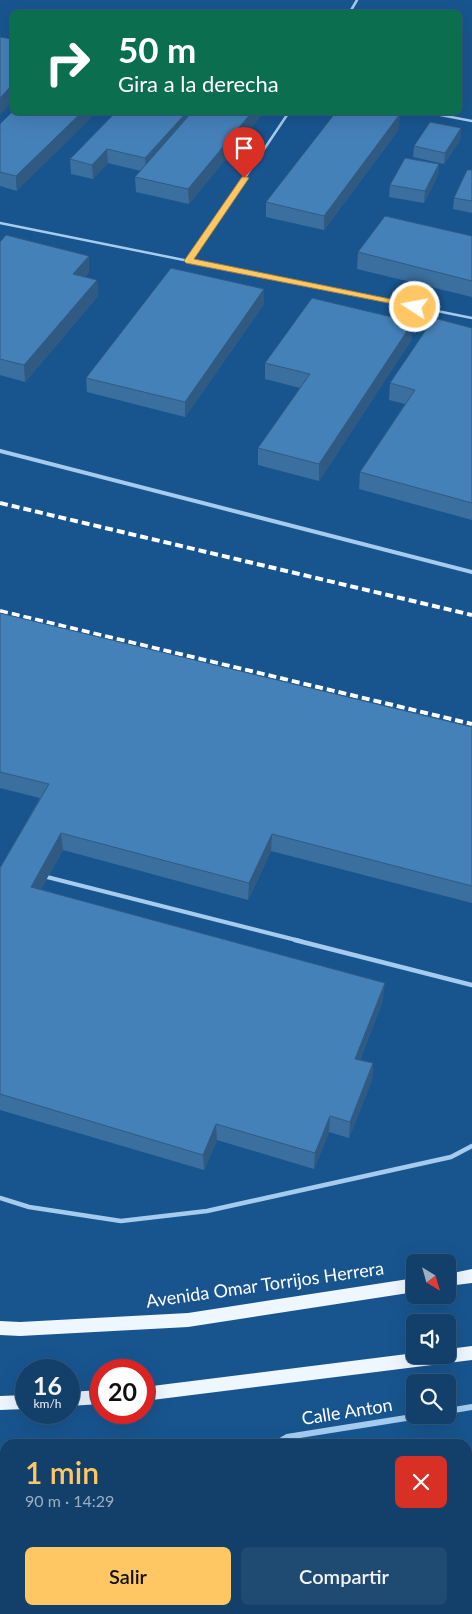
<!DOCTYPE html>
<html lang="es">
<meta charset="utf-8">
<style>
:root{--surface:#12406b;--page:#1f4b73;--text:#f1f3f6;--muted:#9cafc1;--line:#31597e;--accent:#ffc764}
body{margin:0;font-family:Lato,sans-serif;background:var(--page);color:var(--text);height:100vh;display:flex;flex-direction:column;font-size:19px;white-space:nowrap}
*{box-sizing:border-box;margin:0}
p{font-size:16px;color:var(--muted)}
.icon{flex:none;width:28px;height:28px;fill:none;stroke:currentColor;stroke-width:2;stroke-linecap:round;stroke-linejoin:round}
.map{position:relative;flex:1;overflow:hidden}
.panel{position:absolute;left:0px;top:1439px;width:472px;height:176px;display:flex;flex-direction:column;background:var(--surface);border-radius:15px 15px 0 0;box-shadow:0 5px 20px #0002,0 0 0 1px var(--line)}
.panel>*{flex:none}
.guide{position:absolute;left:10px;top:10px;width:452px;height:105px;border-radius:8px;box-shadow:0 5px 20px #0002,0 0 0 1px var(--line);background:#0b6e4f;color:#fff;overflow:hidden}
.needle{width:32px;rotate:143deg}
.fabs{position:absolute;left:406px;top:1254px;display:grid;gap:10px}
.fabs a{display:grid;place-items:center;width:50px;height:50px;border-radius:8px;background:var(--surface);box-shadow:0 5px 20px #0002,0 0 0 1px var(--line);font-size:25px}
.speed{position:absolute;left:15px;top:1359px;display:flex;gap:10px;font-size:25px;font-weight:700;text-align:center}
.speed>*{display:grid;place-content:center;width:65px;height:65px;border-radius:50%;background:var(--surface);box-shadow:0 5px 20px #0002,0 0 0 1px var(--line);line-height:1}
.speed small{font-size:12px;font-weight:400}
.speed .limit{border:8px solid #d22;background:#fff;color:#111}
.pin{position:absolute;display:grid;place-items:center;width:42px;height:42px;color:#fff;margin:-51px -21px;border-radius:50% 50% 50% 0;rotate:-45deg;box-shadow:0 0 5px #0007}
.pin .icon{rotate:45deg}
.me{position:absolute;width:55px;margin:-28px;rotate:281deg;stroke-linejoin:round;filter:drop-shadow(0 0 4px #0008)}
.turn{display:flex;align-items:center;gap:18px;height:105px;padding:0 25px;font-size:22px}
.turn .icon{width:65px;height:65px;stroke-width:2.5}
.turn b{display:block;font-size:35px;line-height:42px}
.round{display:grid;place-items:center;flex:none;width:52px;height:52px;border-radius:8px;background:var(--page)}
.headline{display:flex;align-items:center;justify-content:space-between;height:85px;padding:0 25px}
h1{font-size:30px;font-weight:600;line-height:38px;color:var(--accent)}
.cta{display:flex;gap:10px;margin-top:auto;padding:10px 25px}
.cta a{flex:1;height:58px;border-radius:8px;background:var(--accent);color:#111;font-size:20px;font-weight:600;line-height:58px;text-align:center}
.cta a+a{background:var(--page);color:var(--text)}
.map>svg:first-child{display:block}
.green{fill:#2b70ae}
.lines{fill:none;stroke-linecap:round;stroke-linejoin:round}
.service-far2{stroke:#a5ccef;stroke-width:2.5}
.service-far1{stroke:#a5ccef;stroke-width:4}
.service{stroke:#a5ccef;stroke-width:4.5}
.minor{stroke:#a5ccef;stroke-width:6}
.primary{fill:#eef6ff;fill-rule:evenodd}
.rail{stroke:#fff;stroke-width:4;stroke-dasharray:8 4;stroke-linecap:butt}
.wall{fill:#3b6f9f}
.shaded-wall{fill:#305a82}
.building{fill:#4581b9;stroke:#305a82}
.route{fill:#ffc764;stroke:#a68141}
.labels{text-anchor:middle;stroke-width:4;stroke-linejoin:round;paint-order:stroke}
.near-street-label{font-size:18px;fill:#fff;stroke:#18558f}
</style>
<div class="map">
<svg width="472" height="1614" viewBox="0 0 472 1614">
<rect width="100%" height="100%" fill="#18558f"/>
<path class="green" d="M0,1572l5,1v37h150l16,4h-171z"/>
<g class="lines">
<g class="service-far2">
<path d="M350,12l7,-12"/>
<path d="M425,112l47,9"/>
<path d="M0,223l472,95"/>
<path d="M189,261l100,-149"/>
</g>
<g class="service-far1">
<path d="M0,451l472,121"/>
<path d="M47,877l253,64"/>
</g>
<g class="service">
<path d="M295,940l177,45"/>
<path d="M0,1198l29,9 92,14 86,-10 244,-54 21,-11"/>
</g>
<g class="minor">
<path d="M448,1411l24,-4"/>
<path d="M275,1444l12,-7 138,-22"/>
<path d="M328,1610l4,4"/>
</g>
<g class="primary">
<path d="M472,1269v14l-24,3v-12z"/>
<path d="M415,1278v14l-227,35 -168,9 -20,-1v-14l20,1 168,-9z"/>
<path d="M472,1346v14l-328,41v-14l271,-34v2h33v-6z"/>
<path d="M101,1390v14l-32,2v-14z"/>
<path d="M26,1395v14l-26,1v-14z"/>
</g>
<g class="rail">
<path d="M0,503l472,112"/>
<path d="M0,611l472,113"/>
</g>
</g>
<g class="wall">
<path d="M12,112l5,79 -17,-5v-62z"/>
<path d="M116,112h148l-75,92 -53,-12 -1,-15 6,-6 -33,-8 -15,16 -22,-5 -1,-15z"/>
<path d="M461,128l-1,12 -16,24 -31,-7 1,-11z"/>
<path d="M399,129l-75,101 -58,-13v-15z"/>
<path d="M439,164l-1,11 -14,28 -35,-6 1,-12z"/>
<path d="M472,170v43l-19,-4 1,-11z"/>
<path d="M472,236v61l-115,-28 1,-17z"/>
<path d="M0,242l89,14v16l-4,5 12,3 1,16 -73,86 -25,-7z"/>
<path d="M264,289v15l-79,113 -98,-25 -1,-14z"/>
<path d="M472,328v192l-113,-31 1,-17 45,-68 -16,-4 1,-17z"/>
<path d="M412,339l-93,142 -61,-16v-17l42,-60 -35,-9v-16z"/>
<path d="M0,613l472,114v176l-201,-52 -23,49 -185,-50 -22,39 342,111 -23,60 13,3 -1,17 -23,58 -20,-6 -15,37 -97,-29 -13,30 -204,-60v-242l40,-70 -40,-10z"/>
</g>
<g class="shaded-wall">
<path d="M12,85v17l-12,13v-17z"/>
<path d="M82,112h15l-80,79 -1,-15z"/>
<path d="M187,112h11l-52,60 -1,-14z"/>
<path d="M252,112h12l-75,92 -1,-15z"/>
<path d="M400,114l-1,15 -75,101v-14z"/>
<path d="M461,128l-1,12 -16,24 1,-11z"/>
<path d="M107,149l1,14 -15,16 -1,-14z"/>
<path d="M439,164l-1,11 -14,28 1,-12z"/>
<path d="M89,256v16l-15,18 -1,-16z"/>
<path d="M97,280l1,16 -73,86 -1,-17z"/>
<path d="M264,289v15l-79,113v-15z"/>
<path d="M413,322l-1,17 -93,142v-17z"/>
<path d="M61,833l2,17 -30,53 -2,-16z"/>
<path d="M272,834l-1,17 -23,49 1,-17z"/>
<path d="M385,983l-2,17 -29,75 1,-16z"/>
<path d="M373,1063l-1,17 -23,58 1,-16z"/>
<path d="M330,1116l-1,16 -15,37 1,-16z"/>
<path d="M216,1124l1,16 -13,30 -1,-15z"/>
</g>
<g class="building">
<path d="M0,37l12,2v46l-12,13z"/>
<path d="M12,112h70l-66,64 -16,-4v-48z"/>
<path d="M116,112h71l-42,46 -38,-9 -15,16 -22,-6z"/>
<path d="M192,112h60l-64,77 -53,-12z"/>
<path d="M336,112h56l8,2 -76,102 -58,-14z"/>
<path d="M430,122l31,6 -16,25 -31,-7z"/>
<path d="M405,158l34,6 -14,27 -35,-6z"/>
<path d="M467,170h5v31l-18,-3z"/>
<path d="M385,216l87,20v45l-114,-29z"/>
<path d="M6,235l83,21 -16,18 24,6 -73,85 -24,-6v-117z"/>
<path d="M171,268l93,21 -79,113 -99,-24z"/>
<path d="M312,298l101,24 -94,142 -61,-16 52,-74 -45,-11z"/>
<path d="M434,318l38,10v175l-112,-31 55,-82 -25,-7z"/>
<path d="M0,613l472,114v159l-200,-52 -23,49 -188,-50 -30,54 354,96 -30,76 18,4 -23,59 -20,-6 -15,37 -99,-29 -13,31 -203,-61v-226l49,-84 -49,-12z"/>
</g>
<path class="route" d="M244,176l5,2 -55,81 221,45 5,3 -1,2 -233,-46 -2,-2 58,-84z"/>
<g class="labels">
<g class="near-street-label">
<text transform="translate(265 1285) rotate(-8)" y="6">Avenida Omar Torrijos Herrera</text>
<text transform="translate(347 1412) rotate(-9)" y="6">Calle Anton</text>
</g>
</g>
</svg>
<div class="fabs">
<a><svg class="needle" viewBox="-14 -14 28 28"><path d="M0-13l5 13h-10z" fill="#e53935"/><path d="M0 13l5-13h-10z" fill="#9cafc1"/></svg></a>
<a><svg class="icon" aria-label="sound" viewBox="0 0 24 24"><path d="M4 9h4l5-4v14l-5-4H4zM17 9q2 3 0 6"/></svg></a>
<a><svg class="icon" aria-label="search" viewBox="0 0 24 24"><circle cx="10" cy="10" r="6"/><path d="M15 15l6 6"/></svg></a>
</div>
<div class="speed"><div>16<small>km/h</small></div><div class="limit">20</div></div>
<div class="pin" style="left:244px;top:178px;background:#d93025"><svg class="icon" aria-label="arrive" viewBox="0 0 24 24"><path d="M6 21V4h12l-3 4 3 4H6"/></svg></div>
<svg class="me" style="left:415px;top:307px" viewBox="-20 -20 40 40"><circle r="17" fill="#ffc764" stroke="#fff" stroke-width="3"/><path d="M0-11L8 9 0 5-8 9z" fill="#fff"/></svg>
<div class="guide">
<div class="turn"><svg class="icon" aria-label="right" viewBox="0 0 24 24"><path d="M7 20v-9h11M14 6l5 5-5 5"/></svg><div><b>50 m</b>Gira a la derecha</div></div>
</div>
<section class="panel">
<div class="headline"><div><h1>1 min</h1><p>90 m · 14:29</p></div><a class="round" style="background:#d93025;color:#fff"><svg class="icon" aria-label="close" viewBox="0 0 24 24"><path d="M6 6l12 12M18 6L6 18"/></svg></a></div>
<div class="cta"><a>Salir</a><a>Compartir</a></div>
</section>
</div>
